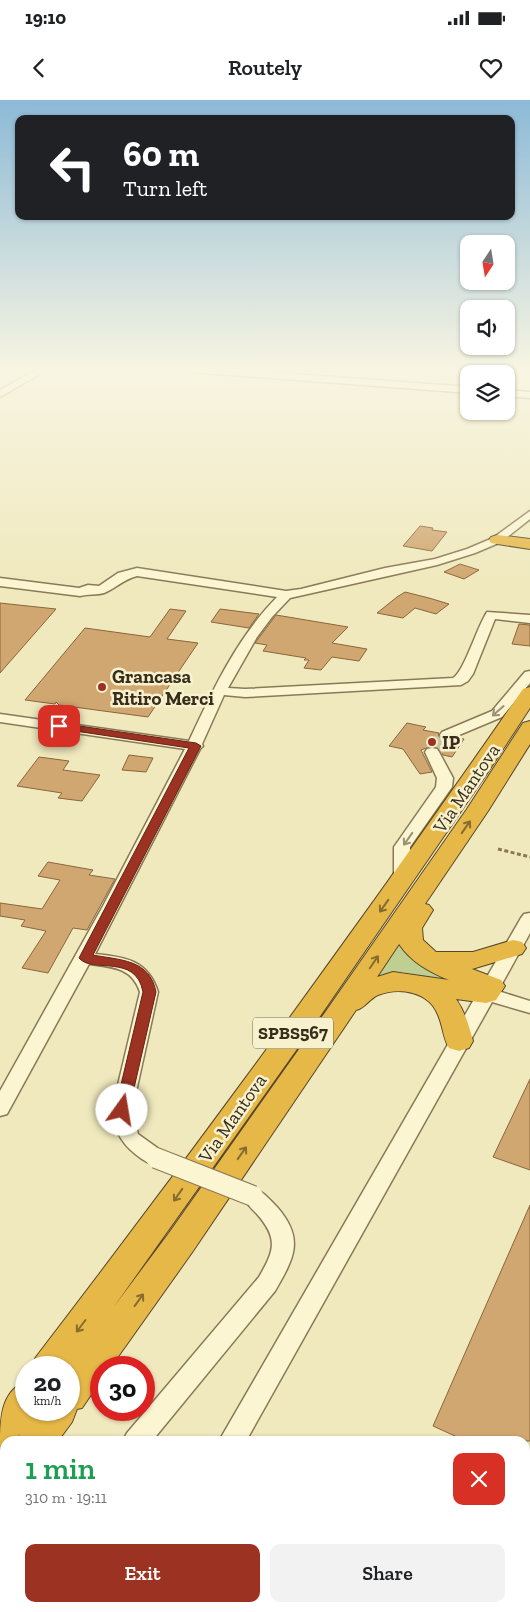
<!DOCTYPE html>
<meta charset="utf-8">
<style>
:root{--surface:#fff;--page:#f2f2f2;--text:#202124;--muted:#757577;--accent:#9c3322}
body{margin:0;font-family:"Zilla Slab",serif;background:var(--page);color:var(--text);height:100vh;display:flex;flex-direction:column;font-size:19px;white-space:nowrap}
*{box-sizing:border-box;margin:0}
p{font-size:16px;color:var(--muted)}
.icon{flex:none;width:28px;height:28px;fill:none;stroke:currentColor;stroke-width:2;stroke-linecap:round;stroke-linejoin:round}
.map{position:relative;flex:1;overflow:hidden}
.details{position:absolute;left:0px;top:1336px;width:530px;height:176px;display:flex;flex-direction:column;background:var(--surface);border-radius:15px 15px 0 0;box-shadow:0 1px 4px #0004}
.details>*{flex:none}
.guide{position:absolute;left:15px;top:15px;width:500px;height:105px;border-radius:10px;box-shadow:0 1px 4px #0004;background:#202124;color:#fff;overflow:hidden}
.needle{width:32px;rotate:192deg}
.fabs{position:absolute;left:460px;top:135px;display:grid;gap:10px}
.fabs a{display:grid;place-items:center;width:55px;height:55px;border-radius:10px;background:var(--surface);box-shadow:0 1px 4px #0004;font-size:25px}
.speed{position:absolute;left:15px;top:1256px;display:flex;gap:10px;font-size:25px;font-weight:700;text-align:center}
.speed>*{display:grid;place-content:center;width:65px;height:65px;border-radius:50%;background:var(--surface);box-shadow:0 1px 4px #0004;line-height:1}
.speed small{font-size:12px;font-weight:400}
.speed .limit{border:8px solid #d22;background:#fff;color:#111}
.pin{position:absolute;display:grid;place-items:center;width:42px;height:42px;color:#fff;margin:-21px;border-radius:10px;box-shadow:0 2px 8px #0006}
.me{position:absolute;width:55px;margin:-28px;rotate:13deg;stroke-linejoin:round;filter:drop-shadow(0 0 4px #0008)}
.turn{display:flex;align-items:center;gap:18px;height:105px;padding:0 25px;font-size:22px}
.turn .icon{width:65px;height:65px;stroke-width:2.5}
.turn b{display:block;font-size:35px;line-height:42px}
.round{display:grid;place-items:center;flex:none;width:52px;height:52px;border-radius:10px;background:var(--page)}
.summary{display:flex;align-items:center;justify-content:space-between;height:85px;padding:0 25px}
h1{font-size:30px;font-weight:600;line-height:38px;color:#1e9e55}
.primary-button{display:flex;gap:10px;margin-top:auto;padding:10px 25px}
.primary-button a{flex:1;height:58px;border-radius:10px;background:var(--accent);color:#fff;font-size:20px;font-weight:600;line-height:58px;text-align:center}
.primary-button a+a{background:var(--page);color:var(--text)}
.status{display:flex;justify-content:space-between;align-items:center;height:35px;padding:0 25px;background:var(--surface);direction:ltr}
.status svg{height:14px;fill:currentColor}
header{display:flex;justify-content:space-between;align-items:center;height:65px;padding:0 25px;background:var(--surface);font-size:22px;font-weight:600}
.map>svg:first-child{display:block}
.green{fill:#bfcf92}
.building{fill:#d1a771;stroke:#8a663a}
.lines{fill:none;stroke-linecap:round;stroke-linejoin:round}
.minor-tunnel{stroke:#cbc39d;stroke-width:16;stroke-dasharray:16 8;stroke-linecap:butt}
.minor-casing{stroke:#8a7956;stroke-width:3}
.highway-casing{stroke:#57462b;stroke-width:2}
.path{stroke:#8a7956;stroke-width:3;stroke-dasharray:4 2.5;stroke-linecap:butt}
.minor{fill:#fbf5d2;fill-rule:evenodd}
.highway{fill:#e6b848;fill-rule:evenodd}
.minor-bridge-casing{stroke:#8a7956;stroke-width:22;stroke-linecap:butt}
.minor-bridge{stroke:#fbf5d2;stroke-width:20}
.oneway{stroke:#9a9176}
.oneway2{stroke:#866c2f}
.route{fill:#9c3322;stroke:#652116}
.poi-dot{fill:#9c3322;stroke:#f7f1ce;stroke-width:2}
.labels{text-anchor:middle;stroke-width:5;stroke-linejoin:round;paint-order:stroke}
.shield{fill:#f7f1ce;stroke:#716851;stroke-width:1}
.shield-label{font-size:18px;font-weight:bold;fill:#382d1b}
.poi-label{font-size:19px;font-weight:bold;fill:#382d1b;stroke:#f7f1ce;text-anchor:start}
.street-label{font-size:19px;fill:#382d1b;stroke:#f7f1ce}
</style>
<div class="status"><b>19:10</b><svg viewBox="0 0 49 12"><path d="M0 12V9h3v3zM5 12V6h3v6zM10 12V3h3v9zM15 12V0h3v12zM26 1h20v11H26zM47 4h2v5h-2z"/></svg></div>
<header><svg class="icon" aria-label="back" viewBox="0 0 24 24"><path d="M15 5l-7 7 7 7"/></svg>Routely<svg class="icon" aria-label="heart" viewBox="0 0 24 24"><path d="M12 20l-8-8c-3-5 5-10 8-4 3-6 11-1 8 4z"/></svg></header>
<div class="map">
<svg width="530" height="1512" viewBox="0 0 530 1512">
<rect width="100%" height="100%" fill="#f0e9be"/>
<path class="green" d="M400,839l66,44 -65,-11 -27,4z"/>
<g class="building">
<path d="M420,426l13,2 -1,2 15,2 -15,19 -29,-5z"/>
<path d="M460,464l19,6 -15,9 -20,-7z"/>
<path d="M405,492l24,6 20,6 -13,10 -21,-6 -12,10 -26,-5 20,-16z"/>
<path d="M0,503l56,6 -56,64z"/>
<path d="M170,509l16,2 -19,28 31,4 -50,74 -89,-12 -3,-3 -1,2 -30,-4 60,-72 65,9z"/>
<path d="M220,509l39,5 -10,14 -38,-6z"/>
<path d="M276,515l72,12 -16,16 35,6 -8,12 -27,-4 -11,13 -17,-2 5,-8h-5l2,-2 -43,-7 4,-6 -12,-2z"/>
<path d="M519,524l11,1v21l-18,-2z"/>
<path d="M407,623l19,4 -3,3 16,3 -1,3 4,4 16,-2 6,1 -12,18 -9,-2 -6,-8 -5,-1 -11,4 11,22 -12,2 -17,-25 -14,-3z"/>
<path d="M129,655l24,3 -7,14 -24,-2z"/>
<path d="M39,657l30,4 -6,9 37,5 -18,26 -24,-3 4,-5 -45,-7z"/>
<path d="M48,762l45,8 -4,5 26,4 -28,51 -14,-2 -25,45 -26,-5 24,-37 -25,-5 4,-6 -25,-4v-13l42,6 18,-29 -22,-4z"/>
<path d="M530,979v91l-37,-13z"/>
<path d="M530,1105v236h-64l-33,-15z"/>
</g>
<g class="lines">
<path class="minor-tunnel" d="M432,652l15,-17"/>
<defs>
<g id="minor">
<path d="M38,269h10l-48,28v-7z"/>
<path d="M187,269h40l242,18v6l-278,-21z"/>
<path d="M506,290l24,2v6l-24,-2z"/>
<path d="M530,411v8l-29,23 -26,11 -38,12 -147,33 -18,19 -15,20 -29,51 17,1 208,-11c11,-6 24,-51 34,-66l43,3v8l-35,-4 -22,55 -5,7 -7,4 -216,12 -21,-2 -22,49 1,2 -3,3 -105,205c30,3 53,6 63,38l-26,118 6,24 25,18 4,6 -4,6c-9,3 -13,0 -21,-5 -19,-13 -27,-26 -30,-49l28,-118c-8,-25 -28,-25 -51,-28l-82,150 -7,2v-25l103,-185 82,-157 -185,-27v-8l189,27c24,-52 48,-103 88,-144l-140,-21c-13,3 -21,12 -33,17 -6,2 -16,1 -24,3l-80,-10v-8l79,10 9,-3 11,1 19,-13 19,-5 149,23 15,-2 84,-21 50,-9 32,-10 26,-11z"/>
<path d="M530,571v12l-28,34 -50,21h-10l-2,-3 2,-3 50,-21 33,-39z"/>
<path d="M432,648l5,1 2,3 14,26 -1,9 -42,60v33l-2,4h-12l-2,-4v-33l42,-60 1,-9 -12,-26 2,-3z"/>
<path d="M530,813v20l-32,58 32,10v12l-38,-11 -246,439h-27l302,-523 3,-4z"/>
<path d="M253,1088c10,3 16,11 24,19 28,32 17,51 -2,84l-123,150h-29l4,-8 132,-156c15,-26 20,-38 -2,-63 -6,-6 -11,-11 -15,-18l3,-6z"/>
<path d="M5,1498v10h23l-2,4h-26v-8z"/>
<path d="M124,1508h28l-2,4h-28z"/>
</g>
<g id="highway">
<path d="M497,435l33,4v10l-39,-6 -2,-3 2,-3z"/>
<path d="M530,587v21l-44,67 -172,250 -201,283 56,-75 162,-229 136,-195 56,-86 7,-2v23l-42,67 -63,93 4,1 4,5 -11,18 1,12 13,12h37l40,-12 9,2 4,6 -4,6 -50,15 29,11 4,6 -9,14 -10,3 -30,-4c9,13 13,27 17,42l-4,7 -10,3 -10,-3c-6,-10 -6,-22 -11,-33 -9,-24 -39,-28 -60,-20 -9,4 -13,13 -22,15l-163,241 -83,117h-9v12l-19,28 -5,1 -5,13 -14,19h-41l3,-7 -5,7h-10v6l-5,2c0,-29 0,-57 26,-68v29h43v-42h-38l5,-11c168,-219 330,-441 487,-668zM399,844c12,18 30,28 50,36l-56,-8 -16,5z"/>
<path d="M5,1367v41l-5,2v-41z"/>
</g>
</defs>
<use href="#minor" class="minor-casing"/>
<use href="#highway" class="highway-casing"/>
<path class="path" d="M498,749l32,8"/>
<use href="#minor" class="minor"/>
<use href="#highway" class="highway"/>
<defs>
<path id="minor-bridge" d="M156,1058l97,38"/>
</defs>
<use href="#minor-bridge" class="minor-bridge-casing"/>
<use href="#minor-bridge" class="minor-bridge"/>
</g>
<defs><path id="oneway-shaft" d="M-6 0H5M1.5-3L5.5 0L1.5 3" fill="none" stroke-width="1.6" stroke-linecap="round" stroke-linejoin="round" transform="scale(1.25)"/></defs>
<g class="oneway">
<use href="#oneway-shaft" transform="translate(498 611) rotate(139)"/>
<use href="#oneway-shaft" transform="translate(408 739) rotate(125)"/>
</g>
<g class="oneway2">
<use href="#oneway-shaft" transform="translate(466 727) rotate(-55)"/>
<use href="#oneway-shaft" transform="translate(384 806) rotate(125)"/>
<use href="#oneway-shaft" transform="translate(374 862) rotate(-56)"/>
<use href="#oneway-shaft" transform="translate(242 1053) rotate(-55)"/>
<use href="#oneway-shaft" transform="translate(178 1095) rotate(125)"/>
<use href="#oneway-shaft" transform="translate(139 1200) rotate(-54)"/>
<use href="#oneway-shaft" transform="translate(81 1226) rotate(127)"/>
</g>
<linearGradient id="sky" x2="0" y2="1"><stop stop-color="#8cbad7"/><stop offset="0.56" stop-color="#f8f5e2"/><stop offset="1" stop-color="#f8f5e2" stop-opacity="0"/></linearGradient>
<rect width="530" height="481" fill="url(#sky)"/>
<path class="route" d="M59,623l137,20 5,3 -108,209c26,5 57,4 63,37l-27,118 -2,4 -5,2 -5,-2 -2,-4 28,-118c-7,-39 -51,-18 -64,-34l110,-210 -134,-20 -1,-2z"/>
<g class="poi-dot">
<circle cx="102" cy="587" r="5"/>
<circle cx="432" cy="642" r="5"/>
</g>
<g class="labels">
<rect class="shield" x="253" y="917.5" width="80" height="31" rx="4"/>
<g class="shield-label">
<text x="293" y="939">SPBS567</text>
</g>
<g class="poi-label">
<text x="112" y="583">Grancasa<tspan x="112" dy="22">Ritiro Merci</tspan></text>
<text x="442" y="649">IP</text>
</g>
<g class="street-label">
<text transform="translate(466 688) rotate(-56)" y="7">Via Mantova</text>
<text transform="translate(232 1018) rotate(-55)" y="7">Via Mantova</text>
</g>
</g>
</svg>
<div class="fabs">
<a><svg class="needle" viewBox="-14 -14 28 28"><path d="M0-13l5 13h-10z" fill="#e53935"/><path d="M0 13l5-13h-10z" fill="#757577"/></svg></a>
<a><svg class="icon" aria-label="sound" viewBox="0 0 24 24"><path d="M4 9h4l5-4v14l-5-4H4zM17 9q2 3 0 6"/></svg></a>
<a><svg class="icon" aria-label="layers" viewBox="0 0 24 24"><path d="M12 4l9 5-9 5-9-5zM3 14l9 5 9-5"/></svg></a>
</div>
<div class="speed"><div>20<small>km/h</small></div><div class="limit">30</div></div>
<div class="pin" style="left:59px;top:626px;background:#d93025"><svg class="icon" aria-label="arrive" viewBox="0 0 24 24"><path d="M6 21V4h12l-3 4 3 4H6"/></svg></div>
<svg class="me" style="left:122px;top:1010px" viewBox="-20 -20 40 40"><circle r="19" fill="#fff"/><path d="M0-13L10 11 0 6-10 11z" fill="#9c3322"/></svg>
<div class="guide">
<div class="turn"><svg class="icon" aria-label="left" viewBox="0 0 24 24"><path d="M17 20v-9H6M10 6l-5 5 5 5"/></svg><div><b>60 m</b>Turn left</div></div>
</div>
<section class="details">
<div class="summary"><div><h1>1 min</h1><p>310 m · 19:11</p></div><a class="round" style="background:#d93025;color:#fff"><svg class="icon" aria-label="close" viewBox="0 0 24 24"><path d="M6 6l12 12M18 6L6 18"/></svg></a></div>
<div class="primary-button"><a>Exit</a><a>Share</a></div>
</section>
</div>
